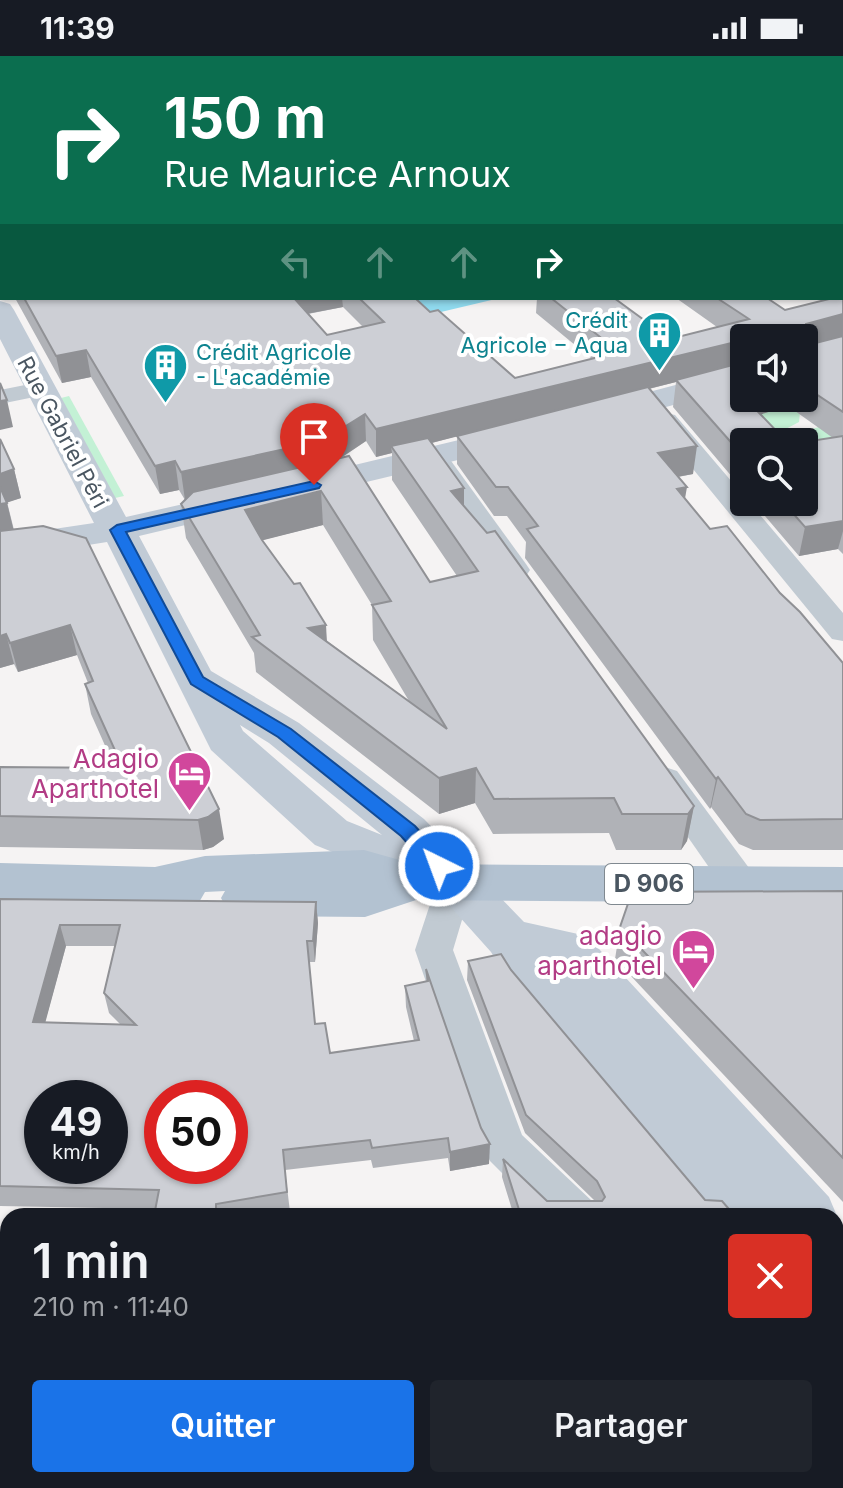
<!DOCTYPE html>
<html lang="fr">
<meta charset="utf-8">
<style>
:root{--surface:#171b24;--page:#20242c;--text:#f1f3f6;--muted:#9ea1a6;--accent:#1a73e8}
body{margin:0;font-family:Inter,sans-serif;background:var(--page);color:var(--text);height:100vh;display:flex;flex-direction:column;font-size:30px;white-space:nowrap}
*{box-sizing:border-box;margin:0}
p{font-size:26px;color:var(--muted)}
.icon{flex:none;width:44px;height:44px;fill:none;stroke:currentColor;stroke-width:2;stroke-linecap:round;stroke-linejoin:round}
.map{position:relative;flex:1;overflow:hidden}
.sheet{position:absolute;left:0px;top:1152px;width:844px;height:280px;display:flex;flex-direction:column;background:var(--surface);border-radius:24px 24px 0 0;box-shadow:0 2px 6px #0004}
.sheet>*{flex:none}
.top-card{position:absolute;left:0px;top:0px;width:844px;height:244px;box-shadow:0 2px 6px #0004;background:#0b6e4f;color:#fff;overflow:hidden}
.tools{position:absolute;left:730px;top:268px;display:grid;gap:16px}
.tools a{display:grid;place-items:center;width:88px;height:88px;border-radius:8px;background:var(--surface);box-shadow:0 2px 6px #0004;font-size:40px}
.speed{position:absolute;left:24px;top:1024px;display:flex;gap:16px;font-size:40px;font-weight:700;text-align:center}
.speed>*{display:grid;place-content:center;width:104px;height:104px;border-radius:50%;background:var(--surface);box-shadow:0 2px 6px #0004;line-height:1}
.speed small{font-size:20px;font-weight:400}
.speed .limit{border:12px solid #d22;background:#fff;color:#111}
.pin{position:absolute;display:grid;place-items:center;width:68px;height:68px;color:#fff;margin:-82px -34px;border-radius:50% 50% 50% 0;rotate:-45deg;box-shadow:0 0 8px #0007}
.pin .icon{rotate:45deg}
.me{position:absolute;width:88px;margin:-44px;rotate:318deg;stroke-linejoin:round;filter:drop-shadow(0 0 6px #0008)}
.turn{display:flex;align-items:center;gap:28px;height:168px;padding:0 32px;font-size:36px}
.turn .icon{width:104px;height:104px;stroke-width:2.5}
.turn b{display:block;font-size:56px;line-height:68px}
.lanes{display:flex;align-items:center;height:76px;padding:0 32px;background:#0003;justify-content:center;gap:40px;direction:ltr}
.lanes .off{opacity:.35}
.round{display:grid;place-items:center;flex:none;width:84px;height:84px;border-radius:8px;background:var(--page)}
.headline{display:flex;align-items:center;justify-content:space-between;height:136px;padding:0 32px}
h1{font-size:48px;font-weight:600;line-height:60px}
.action{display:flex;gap:16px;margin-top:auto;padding:16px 32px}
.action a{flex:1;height:92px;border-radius:8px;background:var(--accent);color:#fff;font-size:32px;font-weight:600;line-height:92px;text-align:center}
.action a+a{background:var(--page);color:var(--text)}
.status{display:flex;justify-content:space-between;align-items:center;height:56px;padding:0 40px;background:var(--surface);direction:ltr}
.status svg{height:22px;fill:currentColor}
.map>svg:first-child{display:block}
.green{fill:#c3f1d5}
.water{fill:#90daee}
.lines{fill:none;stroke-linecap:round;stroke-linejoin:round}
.street{fill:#c1cad2;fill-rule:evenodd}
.secondary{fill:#c1cbd6;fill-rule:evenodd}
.primary{fill:#b3c2d1;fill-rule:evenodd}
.wall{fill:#b0b2b7;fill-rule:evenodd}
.shaded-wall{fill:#909195}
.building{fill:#cdcfd5;stroke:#909195;stroke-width:2;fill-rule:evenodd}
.route{fill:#1a73e8;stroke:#114b97;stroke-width:2}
.labels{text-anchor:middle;stroke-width:8;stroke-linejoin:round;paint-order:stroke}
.far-culture-label{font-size:22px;fill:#0d838f;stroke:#fff;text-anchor:end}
.far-street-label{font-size:22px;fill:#4a5661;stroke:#fff}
.shield{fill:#fff;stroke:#808990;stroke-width:2}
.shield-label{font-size:24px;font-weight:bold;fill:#4a5661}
.hotel-label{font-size:26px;fill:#b23c85;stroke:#fff;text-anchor:end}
</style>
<div class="status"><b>11:39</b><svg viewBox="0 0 49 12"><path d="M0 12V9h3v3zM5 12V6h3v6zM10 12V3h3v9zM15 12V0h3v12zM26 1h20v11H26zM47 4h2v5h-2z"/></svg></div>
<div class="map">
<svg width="843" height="1432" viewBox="0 0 843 1432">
<rect width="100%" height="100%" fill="#f5f3f3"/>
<g class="green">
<path d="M69,340l55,100 -9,2 -54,-100z"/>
<path d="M793,347l7,9 -1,10 -17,9 6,5 55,-16v25l-39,24v-27h-60l-9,-27 32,-3z"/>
</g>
<path class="water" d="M404,242h96l-76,18z"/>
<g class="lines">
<g class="street">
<path d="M292,0h16l2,2h-16z"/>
<path d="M40,326l9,2 3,5 -3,5 -49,10v-14z"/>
<path d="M666,357l9,2 69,81v6h5l94,111v28l-11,-2 -175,-214 -3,-5 3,-5z"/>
<path d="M437,396l9,2 80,110 4,6 -4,6 -10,3 -10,-3 -82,-116 4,-6z"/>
<path d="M665,711l12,4 78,105 5,10 -5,10 -13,4 -13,-4 -76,-109 -5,-8 5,-8z"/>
<path d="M455,813l13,4 5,10 -20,67 69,185 70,66 7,15h-54l-55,-55 -7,-14 -68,-197 22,-67 5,-10z"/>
<path d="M0,1304l8,2v50l-8,-2z"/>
<path d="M162,1424h52l-2,8h-52z"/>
<path d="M358,1424h82l3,8h-82z"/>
<path d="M725,1424h55l3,8h-55z"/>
</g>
<g class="secondary">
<rect x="842" y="134" width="1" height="14"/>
<path d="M0,245l10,3 4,6 112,207 115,-26 12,4 6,7 -6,7 -114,27 72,135 88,52 125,96 100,103 63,14 242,261 8,19 -1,3v-3h-66l-4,-5 2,5h-66l-190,-229 -21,-35 -51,-57 -125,-50 -104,-95 -104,-208 -107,17v-22l94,-14 -94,-184zM240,669l29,18 113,92 -35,-14 -104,-90z"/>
<path d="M744,311v19l-145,39 -11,-3 -5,-7 5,-7z"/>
<path d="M513,371l12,3 4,7 -4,7 -221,53 -12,-3 -5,-7 5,-7z"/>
<path d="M836,1169l7,2v64l-7,-3z"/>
<path d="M836,1241l7,3v66l-7,-3z"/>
</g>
<path class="primary" d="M364,794l50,14 429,3v36l-427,-3 -51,17 -120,-1 -17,-5 -7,-13 4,-7 -20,1 -7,12 -17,5 -26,-6 -155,-4v-36l155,4 50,-11z"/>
</g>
<g class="wall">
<path d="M0,0l2,2v179l-2,-3z"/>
<path d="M312,0h531v133l-1,-131h-528z"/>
<path d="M843,163v335l-5,-5 -39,7 -46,-54h51l29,-64 -45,-32 -28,8 -16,28v49l-71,-84 3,-25 -27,7 44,85 -15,3 7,22 25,30 70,64 63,70v187h-90l-14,-6 -28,-37 -1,2 -185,-251 1,-16 -19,-26h-13l-37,-52v-28l-25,7 32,45v18l230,300 -7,35 -6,9h-65l-7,-17 -116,1 -18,-31 -36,11 -183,-142 -2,-19 -68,-115 -5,-34 4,-4 -6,-10 -19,4 -69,-117 -29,6 -47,-85h400l15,14 85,66 77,-19 -56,-46 1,-15h77l56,41 47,-12 -41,-29h91l18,12 57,-12zM343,251l20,20 -36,8 -19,-21zM744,282h60v60h-60zM366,385l10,16 16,-4v27l65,96 -27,6 -89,-124zM323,469l49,80 1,35 36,61 -82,-60 -65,-101z"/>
<path d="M0,383l14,30 7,29 -14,4 7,28 210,309 -11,8 -10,3 -203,-3v-80l115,1 -24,-54 -6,-30 3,-1 -11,-28 -59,17 -4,-8 -14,4z"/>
<path d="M843,835v311l-228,-243 5,-32z"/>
<path d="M0,843l316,3 2,21 -3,39h-6l6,62 15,29 84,-12 -8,-34 -1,-21 21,-4v-13l63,195 -39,7 -2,-13 -75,10 -2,-8 -86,10 5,42 -26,4h-110l1,-7 -155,-3zM66,890h49l-11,47 5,20 11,11 -75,-2z"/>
<path d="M468,905l43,9 194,230 30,16h-221l-12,-39 1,-18 44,42h48l-70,-68 -58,-153z"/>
<path d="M8,1235v64l-8,-2v-49z"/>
<path d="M559,1424h88l-13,8h-41z"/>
<path d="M656,1424h21l-15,8z"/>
<path d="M779,1424h57l7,8h-68z"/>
</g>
<g class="shaded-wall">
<path d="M289,242h53l1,9 -53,10z"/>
<path d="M843,258v25l-39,11 2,-26z"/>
<path d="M744,284v25l-68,15v2l-281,70 -4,-6 1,7 -16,4v-28z"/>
<path d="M86,294l5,27 -29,6 -6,-27z"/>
<path d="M744,337v5h46l-2,8 -52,16 5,-28z"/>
<path d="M7,344l6,27 -13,3v-29z"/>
<path d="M365,358l1,27 -30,20 -151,39 -4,-28 152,-38z"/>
<path d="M697,390l-4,28 -39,7 4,-28z"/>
<path d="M175,405l4,29 -19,4 -5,-28z"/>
<path d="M14,413l7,29 -18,6 4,-1 7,29 -14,3v-61z"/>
<path d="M687,431l-5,29 -5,-27z"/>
<path d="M464,432v34l-13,-31z"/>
<path d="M321,435l2,34 -75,19 -3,-34z"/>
<path d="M843,465v10l-5,18 -39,7 6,-29z"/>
<path d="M70,569l7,30 -59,17 -8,-29z"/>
<path d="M326,569l2,35 -20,-32z"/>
<path d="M6,578l8,30 -14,4v-32z"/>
<path d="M476,712l-1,35 -36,11v-36z"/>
<path d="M718,721l-7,30 -1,2 6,-30z"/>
<path d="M694,750l-7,35 -6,9 7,-36z"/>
<path d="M219,753l5,30 -11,8 -10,3 -5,-30z"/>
<path d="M316,846l2,21 -3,39 -2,-21z"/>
<path d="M60,869l6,21 -26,96 -7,-20z"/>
<path d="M490,1088l-1,20 -39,7v-19z"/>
<path d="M8,1420v4h5l4,8h-14z"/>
<path d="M627,1424h20l-13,8h-10z"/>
<path d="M665,1424h12l-15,8z"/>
</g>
<g class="building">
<path d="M0,0h175l2,2h-175v163l-2,-4z"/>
<path d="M331,0h512v108l-1,-106h-509z"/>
<path d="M843,163v50h-1z"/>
<path d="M843,239v19l-37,10 2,21 35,-9v76l-39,-26v-48h-60v2l-368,89 -11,-15 -32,20 2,4 -154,34 -6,-11 -20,5 -69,-116 -30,6 -32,-58h270l33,37 57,-13 -25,-24h56l15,14 8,-2 77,68 104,-26 -68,-54h63l56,41 79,-20 -32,-21h50l18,12 48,-12h9z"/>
<path d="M744,306v31l-3,1 46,48h-43v15l-68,-77z"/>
<path d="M0,327l7,17 -7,1z"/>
<path d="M648,331l49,59 -39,7 29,34 -10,2 33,40 17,-3 53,67 20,19 43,51v156l-83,1 -14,-6 -28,-37 -2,2 -189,-250 11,-3 -30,-39h-12l-39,-51z"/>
<path d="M843,380v85l-38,6 -22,-25h21v-60z"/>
<path d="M428,382l36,50 -13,3 36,42 8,-2 199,275 -6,8h-66l-8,-16 -120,1 -18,-31 -37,10 -187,-141 8,-2 -79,-131 12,-12 156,-36 81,126 48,-11 -87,-125zM321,435l70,110 -19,4 75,124 -139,-101 18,-3 -26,-42 -6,1 -32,-44 -17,-30z"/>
<path d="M0,383l14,30 -14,5z"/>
<path d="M0,431l7,16 -7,1z"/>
<path d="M43,470l43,12 133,271 -11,8 -10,3 -198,-4v-49l123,1 -38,-84 8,-3 -23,-56 -60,18 -4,-9 -6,2v-105z"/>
<path d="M843,835v267l-223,-231 12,-35z"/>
<path d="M0,843l316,3 -3,39h-6l8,83 10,-1 5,30 89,-13 -14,-54 23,-5 -2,-12 55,159 9,16 -40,8 -2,-14 -76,10 -2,-8 -87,10 4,42 -71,12v12h-62l5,-26 -159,-4zM60,869h60l-16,68 32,32 -103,-3zM42,1042h68v68h-68zM162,1042h68v68h-68z"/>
<path d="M501,898l10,16 194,230 17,1 13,15h-214l-18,-57 44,42h55l3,-4 -8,-16 -71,-66 -58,-154z"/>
<path d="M6,1235h2v48l-8,-2v-33z"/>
<path d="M843,1288v144h-49l-5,-8h47v-132z"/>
<path d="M0,1415l8,2 -5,15h-3z"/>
</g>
<path class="route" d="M314,425l7,4 -2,3 -193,44 77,145 88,52 124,97 31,34 3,6 -3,5h-14l-31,-35 -123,-99 -87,-53 -81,-154 7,-5z"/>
<defs>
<symbol id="building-pin" viewBox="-11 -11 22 30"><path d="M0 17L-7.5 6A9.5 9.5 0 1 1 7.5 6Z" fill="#0f9aa8" stroke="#fff"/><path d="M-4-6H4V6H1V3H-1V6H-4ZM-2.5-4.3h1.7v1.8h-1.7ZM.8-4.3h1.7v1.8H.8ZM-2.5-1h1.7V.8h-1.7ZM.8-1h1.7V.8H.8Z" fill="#fff"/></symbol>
<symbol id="hotel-pin" viewBox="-11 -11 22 30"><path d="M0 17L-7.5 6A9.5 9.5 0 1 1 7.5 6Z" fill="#d1479c" stroke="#fff"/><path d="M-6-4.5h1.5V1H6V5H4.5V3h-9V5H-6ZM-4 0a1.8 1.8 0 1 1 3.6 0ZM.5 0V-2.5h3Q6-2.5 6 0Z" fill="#fff"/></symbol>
</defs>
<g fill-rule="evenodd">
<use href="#building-pin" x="634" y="252" width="51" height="69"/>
<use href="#building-pin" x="140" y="284" width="51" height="69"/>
<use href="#hotel-pin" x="164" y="692" width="51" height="69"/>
<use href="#hotel-pin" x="668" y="870" width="51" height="69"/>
</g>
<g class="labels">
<g class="far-culture-label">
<text x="628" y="272">Crédit<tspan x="628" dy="25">Agricole − Aqua</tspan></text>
<text x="196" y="304" text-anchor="start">Crédit Agricole<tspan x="196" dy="25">- L'académie</tspan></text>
</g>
<g class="far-street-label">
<text transform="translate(63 376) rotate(62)" y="8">Rue Gabriel Péri</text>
</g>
<rect class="shield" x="605" y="808" width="88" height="40" rx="6"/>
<g class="shield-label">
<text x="649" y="836">D 906</text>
</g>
<g class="hotel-label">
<text x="159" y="712">Adagio<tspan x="159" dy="30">Aparthotel</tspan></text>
<text x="662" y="889">adagio<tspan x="662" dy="30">aparthotel</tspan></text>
</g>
</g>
</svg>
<div class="tools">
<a><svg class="icon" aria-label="sound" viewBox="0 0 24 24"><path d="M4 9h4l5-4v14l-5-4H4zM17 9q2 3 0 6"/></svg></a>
<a><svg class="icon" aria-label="search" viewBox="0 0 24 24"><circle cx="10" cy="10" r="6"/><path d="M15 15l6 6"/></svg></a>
</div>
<div class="speed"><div>49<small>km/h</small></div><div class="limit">50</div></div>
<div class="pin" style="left:314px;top:429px;background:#d93025"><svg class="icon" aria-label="arrive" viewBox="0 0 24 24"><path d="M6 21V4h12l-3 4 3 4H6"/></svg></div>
<svg class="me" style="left:439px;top:810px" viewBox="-20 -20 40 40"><circle r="17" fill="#1a73e8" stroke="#fff" stroke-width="3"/><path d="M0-11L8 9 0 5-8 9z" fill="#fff"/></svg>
<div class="top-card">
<div class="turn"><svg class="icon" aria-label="right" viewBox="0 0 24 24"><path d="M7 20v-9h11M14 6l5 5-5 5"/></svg><div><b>150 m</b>Rue Maurice Arnoux</div></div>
<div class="lanes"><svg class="icon off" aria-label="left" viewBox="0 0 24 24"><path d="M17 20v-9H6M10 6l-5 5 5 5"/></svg><svg class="icon off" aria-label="ahead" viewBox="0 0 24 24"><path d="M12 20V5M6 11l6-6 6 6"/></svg><svg class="icon off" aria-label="ahead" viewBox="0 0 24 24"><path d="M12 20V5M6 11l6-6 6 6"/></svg><svg class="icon" aria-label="right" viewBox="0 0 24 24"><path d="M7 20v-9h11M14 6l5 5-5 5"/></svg></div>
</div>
<section class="sheet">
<div class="headline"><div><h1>1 min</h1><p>210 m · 11:40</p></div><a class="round" style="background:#d93025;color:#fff"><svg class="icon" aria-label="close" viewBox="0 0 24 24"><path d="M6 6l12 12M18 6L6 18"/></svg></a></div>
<div class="action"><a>Quitter</a><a>Partager</a></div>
</section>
</div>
